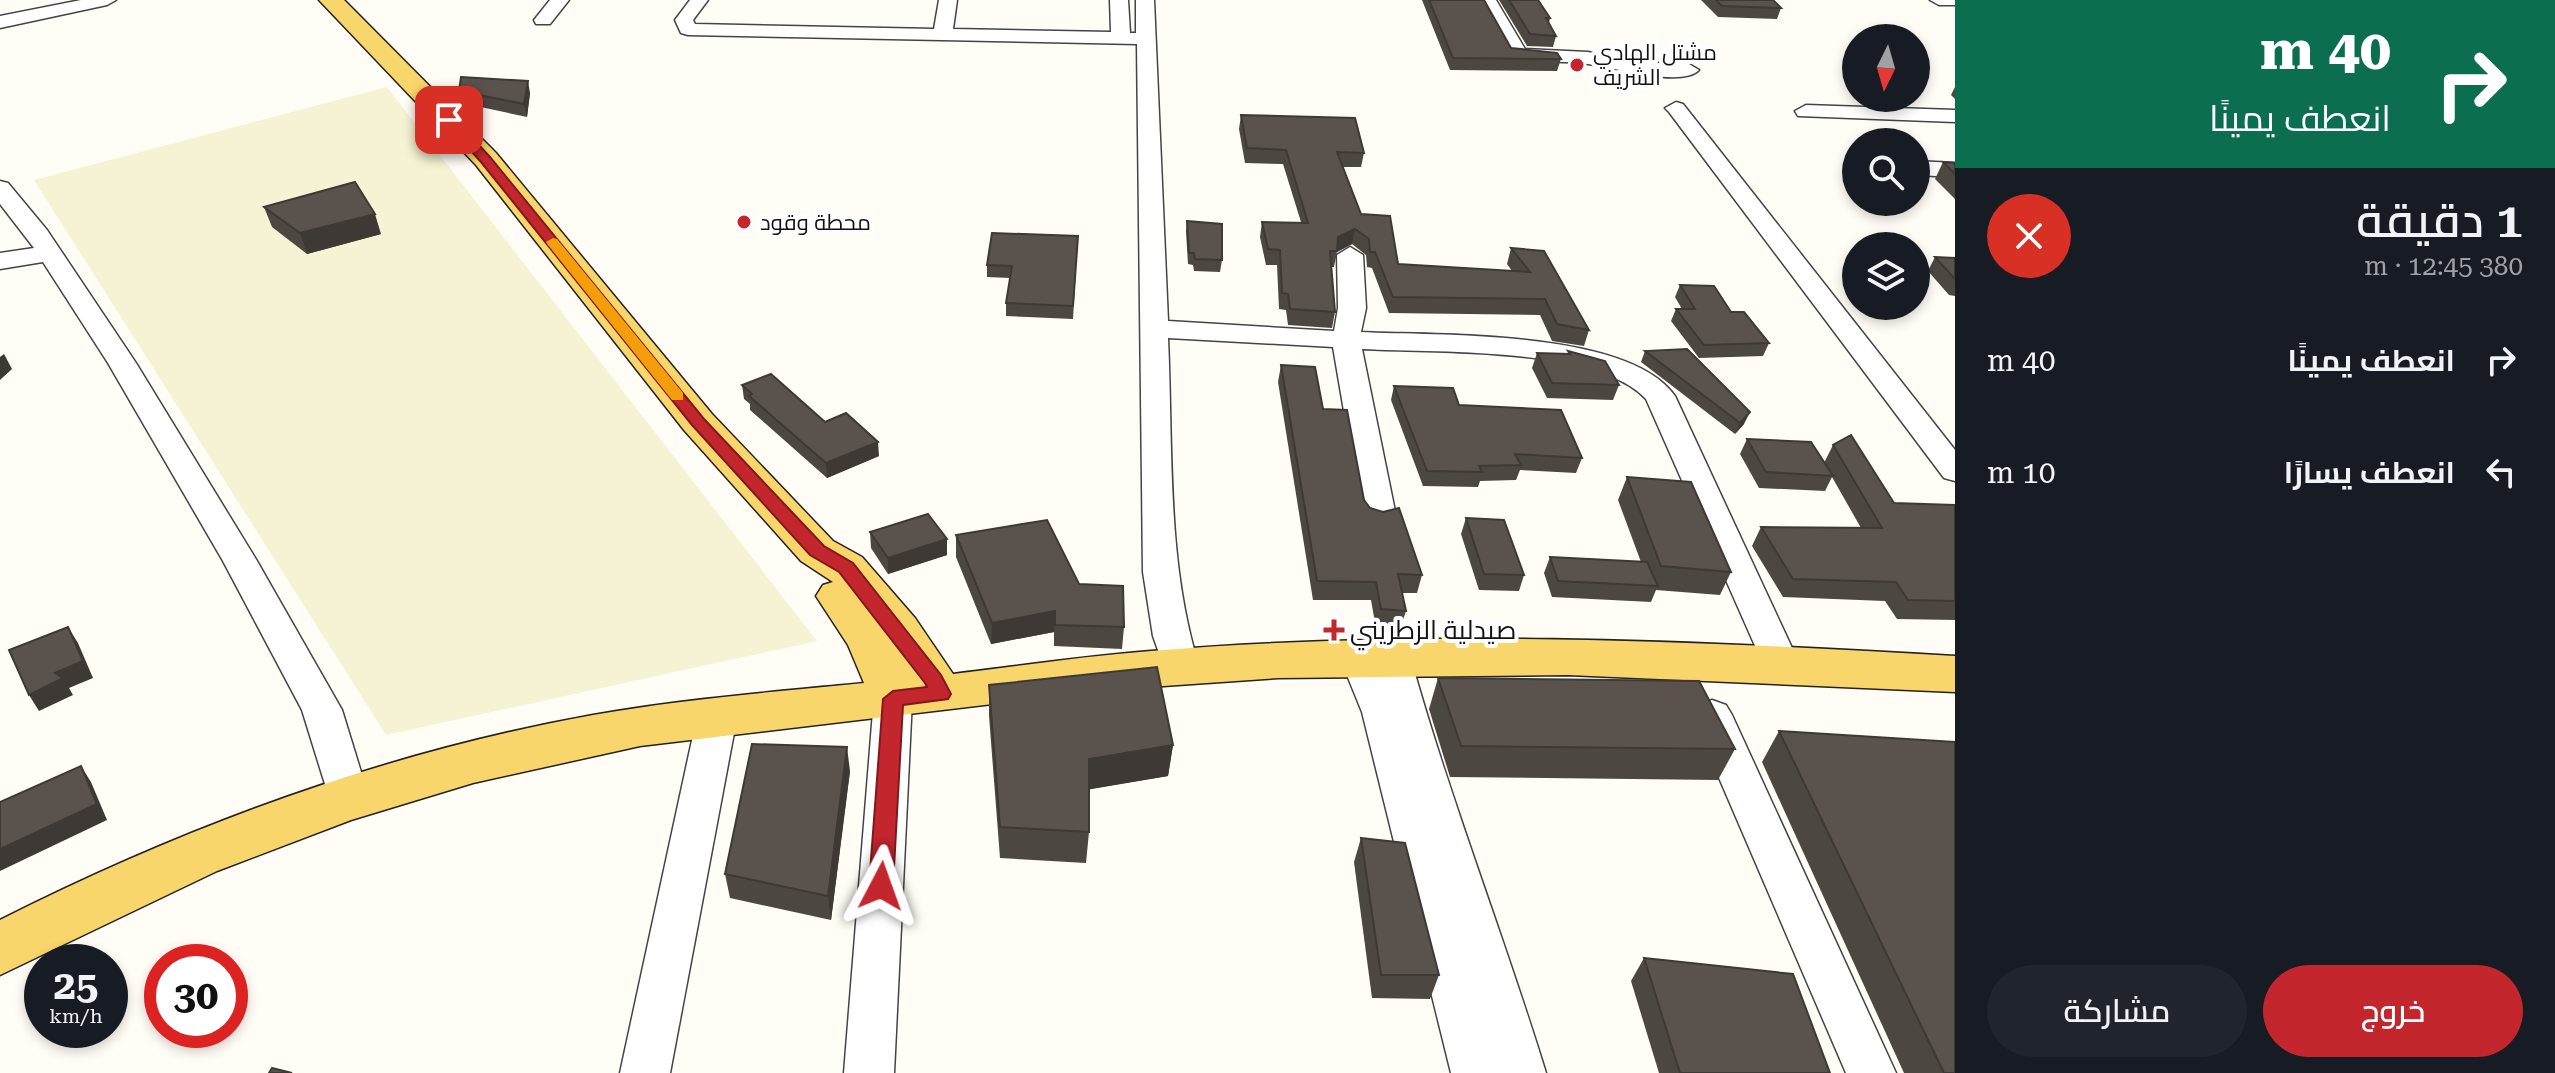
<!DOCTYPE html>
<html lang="ar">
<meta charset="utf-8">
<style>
:root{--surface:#171b24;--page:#20242c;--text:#f1f3f6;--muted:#9ea1a6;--accent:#c4262e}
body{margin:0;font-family:"Roboto Serif",Cairo,serif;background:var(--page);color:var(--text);direction:rtl;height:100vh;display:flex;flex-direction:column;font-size:30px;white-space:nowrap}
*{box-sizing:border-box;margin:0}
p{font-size:26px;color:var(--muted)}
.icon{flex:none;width:44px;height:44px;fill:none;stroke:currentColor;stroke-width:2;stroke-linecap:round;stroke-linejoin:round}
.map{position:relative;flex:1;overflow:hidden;direction:ltr}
.panel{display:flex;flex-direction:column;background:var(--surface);width:600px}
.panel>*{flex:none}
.guide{background:#0b6e4f;color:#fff;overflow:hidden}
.needle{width:52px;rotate:185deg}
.fabs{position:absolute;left:1842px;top:24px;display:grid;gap:16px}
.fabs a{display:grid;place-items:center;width:88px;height:88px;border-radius:50%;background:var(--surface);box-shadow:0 4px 12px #0003;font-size:40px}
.speed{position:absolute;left:24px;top:944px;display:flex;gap:16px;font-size:40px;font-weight:700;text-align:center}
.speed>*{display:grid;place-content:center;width:104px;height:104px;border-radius:50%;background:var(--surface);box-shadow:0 4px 12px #0003;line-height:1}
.speed small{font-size:20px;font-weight:400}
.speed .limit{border:12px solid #d22;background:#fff;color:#111}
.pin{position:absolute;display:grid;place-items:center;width:68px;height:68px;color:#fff;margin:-34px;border-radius:16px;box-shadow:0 4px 12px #0006}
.me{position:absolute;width:88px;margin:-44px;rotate:4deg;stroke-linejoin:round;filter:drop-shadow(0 0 6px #0008)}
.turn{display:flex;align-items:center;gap:28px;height:168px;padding:0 32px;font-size:36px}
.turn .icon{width:104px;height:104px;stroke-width:2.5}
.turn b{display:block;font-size:56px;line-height:68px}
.round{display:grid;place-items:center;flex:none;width:84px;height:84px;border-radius:42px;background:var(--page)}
.headline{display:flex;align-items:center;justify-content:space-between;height:136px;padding:0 32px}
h1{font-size:48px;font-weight:600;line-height:60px}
.cta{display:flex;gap:16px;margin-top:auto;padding:16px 32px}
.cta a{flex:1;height:92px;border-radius:48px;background:var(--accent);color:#fff;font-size:32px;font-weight:600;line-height:92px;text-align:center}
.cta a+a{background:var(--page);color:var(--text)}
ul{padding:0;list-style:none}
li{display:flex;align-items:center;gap:24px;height:112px;padding:0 32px}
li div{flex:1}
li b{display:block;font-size:30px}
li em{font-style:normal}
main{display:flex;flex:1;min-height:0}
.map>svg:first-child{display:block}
.farmland{fill:#f6f3d4}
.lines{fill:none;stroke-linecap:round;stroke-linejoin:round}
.minor-casing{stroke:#444;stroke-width:3}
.major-casing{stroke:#222;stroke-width:3}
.minor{fill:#fff;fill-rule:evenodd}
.major{fill:#f9d66b;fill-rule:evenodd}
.wall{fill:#4d4742}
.shaded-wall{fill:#3f3936}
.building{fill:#5a524d;stroke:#3f3936;stroke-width:2}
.route{fill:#c4262e;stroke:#7f191e;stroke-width:2}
.slow{fill:#f59e0b}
.poi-dot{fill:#c4262e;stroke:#fff;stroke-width:3}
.labels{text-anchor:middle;stroke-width:8;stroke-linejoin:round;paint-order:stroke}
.far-poi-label{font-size:22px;fill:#111;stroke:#fff;text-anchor:start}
.poi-label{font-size:26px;fill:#111;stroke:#fff;text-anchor:start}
</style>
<main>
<section class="panel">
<div class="guide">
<div class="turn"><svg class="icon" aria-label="right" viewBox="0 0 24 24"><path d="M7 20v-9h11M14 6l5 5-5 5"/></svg><div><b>40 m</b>انعطف يمينًا</div></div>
</div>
<div class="headline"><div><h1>1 دقيقة</h1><p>380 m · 12:45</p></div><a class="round" style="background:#d93025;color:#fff"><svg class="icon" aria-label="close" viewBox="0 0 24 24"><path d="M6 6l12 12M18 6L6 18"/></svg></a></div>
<ul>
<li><svg class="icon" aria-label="right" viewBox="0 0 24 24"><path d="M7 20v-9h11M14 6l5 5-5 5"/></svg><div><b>انعطف يمينًا</b></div><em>40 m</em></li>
<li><svg class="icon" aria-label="left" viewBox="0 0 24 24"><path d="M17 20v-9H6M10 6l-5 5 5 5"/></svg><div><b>انعطف يسارًا</b></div><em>10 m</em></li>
</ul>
<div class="cta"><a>خروج</a><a>مشاركة</a></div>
</section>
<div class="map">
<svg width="1955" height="1073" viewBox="0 0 1955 1073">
<rect width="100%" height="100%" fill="#fffdf5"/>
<path class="farmland" d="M387,87l430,554 -431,94 -352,-555z"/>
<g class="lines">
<defs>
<g id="minor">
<path d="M81,0h35l-9,5 -107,23v-12z"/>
<path d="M550,0h19l-19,24h-14l-2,-4z"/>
<path d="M690,0h18l-15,20 2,4 239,5 5,-29h18l-4,29 158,3 -1,-32h18l2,33h6v-33h18l14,321 166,10 4,-23 -1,-53 13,-8 13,8 3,53 -5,24c78,4 267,-3 314,64l124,267 -6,10 -13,3 -13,-3 -121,-274c-49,-53 -212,-46 -284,-50l34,167 -5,7 -12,4 -12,-4 -5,-7 -29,-169 -165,-9c5,108 -2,224 31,328l-6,10 -13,4 -13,-4 -14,-40 -10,-64 -6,-528 -449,-9 -7,-2 -6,-13z"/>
<path d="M1478,0h18l29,49 63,3 44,10 57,2 10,6c-16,18 -88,-3 -111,-6 -26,-4 -52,0 -77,-6z"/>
<path d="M1930,0h25v5h-16z"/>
<path d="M1676,102l7,2 272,346v31l-11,-3 -275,-366 -4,-4z"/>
<path d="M1806,105l149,5v12l-157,-6 -3,-5z"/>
<path d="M1916,161l39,2v14l-39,-2z"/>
<path d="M0,181l8,2 39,47 89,133 121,198 85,149 27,88 -6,12 -15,5 -15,-5 -31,-100 -79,-149 -115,-198 -65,-101 -43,7v-16l34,-5 -34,-44z"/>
<path d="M1391,643l13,4 6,9c39,141 93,277 136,417h-95l-89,-361 -22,-54 6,-9 13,-4 15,7 4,-5z"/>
<path d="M893,685l14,4 5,10 -18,374h-50l30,-374 5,-10z"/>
<path d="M1712,700l14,5 6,10 164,358h-50l-154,-358 6,-10z"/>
<path d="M717,702l14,5 6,10 -67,356h-50l77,-356 6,-10z"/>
</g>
<path id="major" d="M319,0h25l152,153 216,261 121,127 29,16 53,61 38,56c66,-8 132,-18 198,-23 267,-22 537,-11 804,5v36l-387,-17 -290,3 -158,11 -480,57 -167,37 -122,37 -134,51 -217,104v-55c186,-94 387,-168 593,-205 90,-16 180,-23 271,-32l-16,-38 -32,-49 7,-11 10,-3 -32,-21 -117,-131 -208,-265z"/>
</defs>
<use href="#minor" class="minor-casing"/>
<use href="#major" class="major-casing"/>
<use href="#minor" class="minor"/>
<use href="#major" class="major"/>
</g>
<g class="wall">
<path d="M1422,0h62l27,48 50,11 -4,12 -107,-1z"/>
<path d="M1499,0h39l12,18 -1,5 7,13 -3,11 -26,-1z"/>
<path d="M1701,0h72l8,8 -4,11 -59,-2z"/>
<path d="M1955,87v12l-4,-4z"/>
<path d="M459,91l71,2 -3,24 -65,-14z"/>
<path d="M1241,115l123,38 -3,14h-18l18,47 37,50 114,7 -5,-7 4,-16 78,82 -5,16 -32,-5 -12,-26 -151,-2 -17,-45 -5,-1 -1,-12 -14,-11 -15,8 -3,15h-3l4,45 -3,16 -44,-3 -2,-15 -7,-1 -2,-44h-11l-6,-28 2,-15h39l-18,-58 -38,-1 -6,-34z"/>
<path d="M1943,162l12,1v36l-20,-20z"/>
<path d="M264,207l117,27 -74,20 -35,-27z"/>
<path d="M1187,221l35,39 -2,12 -26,-1 -1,-6 -5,-1 -2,-32z"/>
<path d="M1078,236l-5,83 -67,-3v-13l4,-25 -23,-1v-12z"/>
<path d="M1935,257l20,1v38l-6,-1 -21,-24z"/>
<path d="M1680,285l51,27 38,31 -6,13 -64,2 -28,-37 5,-12h6l-7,-12z"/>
<path d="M1568,351l51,34 -6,15 -66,-2 -15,-30 5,-15 31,1z"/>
<path d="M1645,351l99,73 -9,10 -94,-72z"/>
<path d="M1281,365l42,44 41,91 58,75 -5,18h-15l4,18 -6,18 -24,-1 -5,-28h-58l-35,-218z"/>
<path d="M742,385l83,37 54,34 -52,22 -77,-68v-6l-6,-5z"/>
<path d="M1394,386l65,19 123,53 -6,15 -56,-3 -4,10 -36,1 -2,6 -55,-1 -32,-86z"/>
<path d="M1747,439l77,24 9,-18 61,58 61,2v115l-58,-1 -12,-18 -102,-4 -31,-51 9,-19 100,1 -29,-51 -7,14 -66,-3 -19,-34z"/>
<path d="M1627,477l104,95 -11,23 -64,-5 -5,12 -99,-5 -8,-24 6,-16 91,5 -23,-62z"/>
<path d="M1466,518l58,57 -5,16 -40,-1 -18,-56z"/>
<path d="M870,532l77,7v16l-59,19 -17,-26z"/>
<path d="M956,535l123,49 45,43 -2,22 -68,-3v-14l-63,12 -35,-87z"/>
<path d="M1438,678l297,71 -17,31 -268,-3 -21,-68z"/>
<path d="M989,685l184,60 -5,31 -79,13v43l-3,31 -86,-5 -11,-142z"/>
<path d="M1779,731l176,342h-51l-142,-311z"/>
<path d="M850,771l-19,149 -101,-22 -5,-24z"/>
<path d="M1361,838l78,137 -9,24 -58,-1 -18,-136z"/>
<path d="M1644,958l186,115h-171l-28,-92z"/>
</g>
<g class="shaded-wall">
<path d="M528,81l2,12 -3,24 -3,-13z"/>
<path d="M375,214l6,20 -74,20 -7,-21z"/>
<path d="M1355,229l-3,15 -15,8 1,-15z"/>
<path d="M4,354l8,15 -12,11v-23z"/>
<path d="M1750,412l-6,12 -9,10 5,-11z"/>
<path d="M878,442l1,14 -52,22 -1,-15z"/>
<path d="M947,539v16l-59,19v-16z"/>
<path d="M1055,611l-1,21 -63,12 1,-21z"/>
<path d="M68,627l10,16 15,35 -24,10 4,7 -34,16 -10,-16 26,-22z"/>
<path d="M1173,745l-5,31 -82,14 3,-31z"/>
<path d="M847,747l3,24 -19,149 -3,-24z"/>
<path d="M81,766l10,16 16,38 -107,51v-22z"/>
</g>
<g class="building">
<path d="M1429,0h55l27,48 46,5 4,6 -108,-1z"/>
<path d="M1509,0h29l12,18h-4l10,18 -26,-2z"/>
<path d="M1716,0h57l8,8 -59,-2z"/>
<path d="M461,77l67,4 -4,23 -65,-13z"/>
<path d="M1241,115l114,3 9,35 -27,-1 24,62 29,2 8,48 132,8 -19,-24 33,3 45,79 -32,-6 -12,-25 -152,-2 -18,-45h-5l-1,-13 -14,-10 -17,8 -1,14h-7l5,61 -45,-3 -2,-15 -6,-1 -2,-43 -12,-1 -6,-27 46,1 -22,-73 -39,-2z"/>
<path d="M1943,162l12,1v11z"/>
<path d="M355,182l20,32 -75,19 -36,-26z"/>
<path d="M1187,221l35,3v36l-27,-1 -1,-6h-5z"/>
<path d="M992,233l86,3 -5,70 -67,-3 6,-37 -25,-1z"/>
<path d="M1935,257l20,1v21z"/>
<path d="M1680,285l34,1 17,26h13l25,31 -65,2 -28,-36h19z"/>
<path d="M1687,349l63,63 -10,11 -95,-72z"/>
<path d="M1568,351l37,10 14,24 -67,-2 -15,-30 33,1z"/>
<path d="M1281,365l34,2 8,42 24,1 17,90 6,8 13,4 16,-4 23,67 -24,-1 8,37 -25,-2 -5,-27 -59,-1z"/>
<path d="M771,374l54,48 21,-9 32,29 -52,21 -77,-67 3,-2 -10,-9z"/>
<path d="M1394,386l59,2 6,17 102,5 21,48 -67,-4 6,11 -42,1 3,6 -55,-1z"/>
<path d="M1851,435l43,68 61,2v96l-47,-1 -12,-18 -103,-3 -32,-52 121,1 -49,-83z"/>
<path d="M1747,439l64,3 22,34 -67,-4z"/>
<path d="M1627,477l64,5 40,90 -70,-6z"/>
<path d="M928,514l19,25 -59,19 -18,-26z"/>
<path d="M1466,518l38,2 20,55 -40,-1z"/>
<path d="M1047,520l32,64 44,2 1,41 -69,-2v-14l-63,12 -36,-88z"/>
<path d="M1550,557l97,5 11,24 -100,-5z"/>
<path d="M68,627l15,34 -28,12 8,5 -34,17 -20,-45z"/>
<path d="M1157,667l16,78 -84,14v73l-89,-5 -11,-142z"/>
<path d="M1438,678l261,3 36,68 -274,-3z"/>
<path d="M1779,731l176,11v331h-11z"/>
<path d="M752,744l95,3 -19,149 -103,-22z"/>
<path d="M81,766l16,38 -97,45v-47z"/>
<path d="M1361,838l44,5 34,132h-58z"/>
<path d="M1644,958l149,16 37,99h-150z"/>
<path d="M272,1068l20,5h-23z"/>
</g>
<path class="route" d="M445,117h8l37,40 214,262 120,127 29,17 88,112 10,19 -3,5 -45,6 -10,181 -4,7 -8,3 -9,-3 -3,-7 14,-187 10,-8 34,-4 -2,-4 -86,-111 -29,-17 -118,-130 -211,-263 -36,-40z"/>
<path class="slow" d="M553,238l4,1 126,154v7h-11l-124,-155 -2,-3z"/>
<g class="poi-dot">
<circle cx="1577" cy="65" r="8"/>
<circle cx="744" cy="222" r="8"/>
<path d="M1330 618h8v8h8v8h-8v8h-8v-8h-8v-8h8z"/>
</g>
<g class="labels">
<g class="far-poi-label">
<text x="1593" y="60">مشتل الهادي<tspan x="1593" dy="25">الشريف</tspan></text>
<text x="760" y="230">محطة وقود</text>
</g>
<g class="poi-label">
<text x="1350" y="639">صيدلية الزطريني</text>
</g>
</g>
</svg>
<div class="fabs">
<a><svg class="needle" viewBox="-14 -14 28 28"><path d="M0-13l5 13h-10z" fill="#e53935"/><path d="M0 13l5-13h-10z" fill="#9ea1a6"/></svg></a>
<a><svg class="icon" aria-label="search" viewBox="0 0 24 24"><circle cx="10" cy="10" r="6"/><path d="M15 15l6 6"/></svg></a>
<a><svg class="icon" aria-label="layers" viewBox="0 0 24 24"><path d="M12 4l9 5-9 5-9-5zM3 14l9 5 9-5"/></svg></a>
</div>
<div class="speed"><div>25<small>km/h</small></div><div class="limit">30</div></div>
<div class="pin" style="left:449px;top:120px;background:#d93025"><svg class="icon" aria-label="arrive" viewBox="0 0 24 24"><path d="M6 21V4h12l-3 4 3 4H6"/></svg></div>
<svg class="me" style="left:881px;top:886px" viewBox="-20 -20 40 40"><path d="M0-17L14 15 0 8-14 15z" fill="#c4262e" stroke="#fff" stroke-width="4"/></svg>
</div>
</main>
